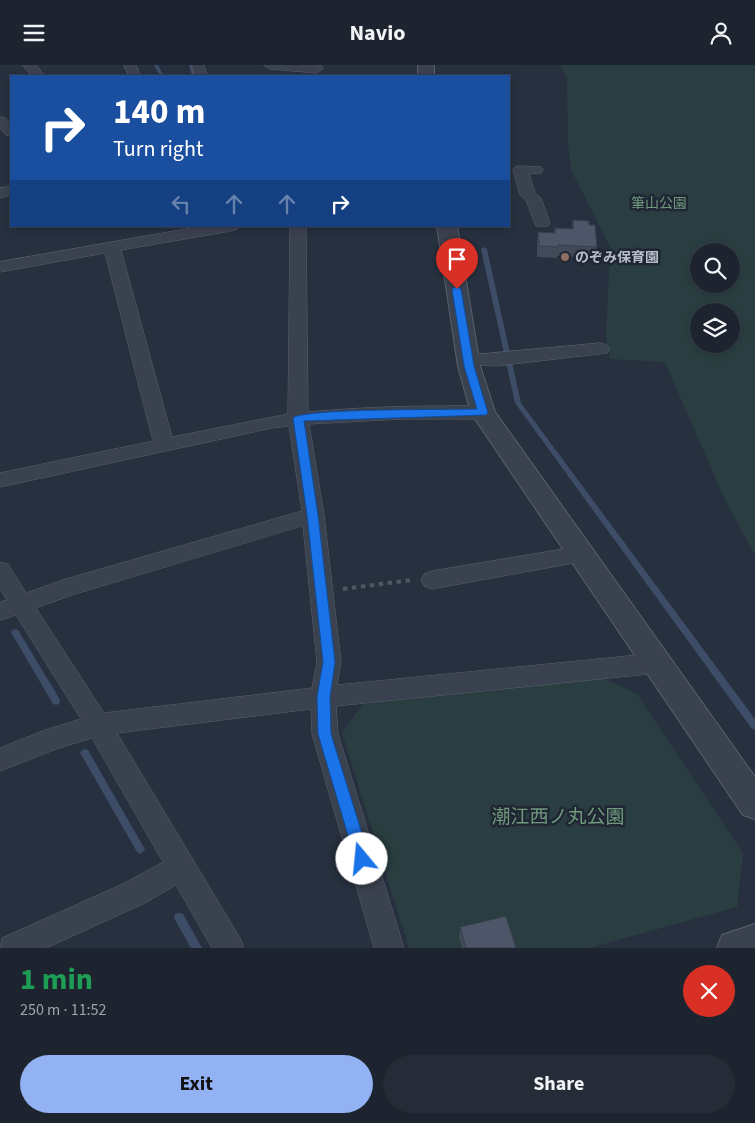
<!DOCTYPE html>
<meta charset="utf-8">
<style>
:root{--surface:#1d242f;--page:#252c37;--text:#f1f3f6;--muted:#a0a4aa;--line:#3b414b;--accent:#93b2f3}
body{margin:0;font-family:"Source Sans 3","Noto Sans JP",sans-serif;background:var(--page);color:var(--text);height:100vh;display:flex;flex-direction:column;font-size:19px;white-space:nowrap}
*{box-sizing:border-box;margin:0}
p{font-size:16px;color:var(--muted)}
.icon{flex:none;width:28px;height:28px;fill:none;stroke:currentColor;stroke-width:2;stroke-linecap:round;stroke-linejoin:round}
.map{position:relative;height:883px;overflow:hidden}
.sheet{display:flex;flex-direction:column;background:var(--surface);flex:1}
.sheet>*{flex:none}
.guide{position:absolute;left:10px;top:10px;width:500px;height:152px;border-radius:0px;box-shadow:0 2px 8px #0003,0 0 0 1px var(--line);background:#1a4fa0;color:#fff;overflow:hidden}
.fabs{position:absolute;left:690px;top:178px;display:grid;gap:10px}
.fabs a{display:grid;place-items:center;width:50px;height:50px;border-radius:50%;background:var(--surface);box-shadow:0 2px 8px #0003,0 0 0 1px var(--line);font-size:25px}
.pin{position:absolute;display:grid;place-items:center;width:42px;height:42px;color:#fff;margin:-51px -21px;border-radius:50% 50% 50% 0;rotate:-45deg;box-shadow:0 0 5px #0007}
.pin .icon{rotate:45deg}
.me{position:absolute;width:55px;margin:-28px;rotate:343deg;stroke-linejoin:round;filter:drop-shadow(0 0 4px #0008)}
.turn{display:flex;align-items:center;gap:18px;height:105px;padding:0 20px;font-size:22px}
.turn .icon{width:65px;height:65px;stroke-width:2.5}
.turn b{display:block;font-size:35px;line-height:42px}
.lanes{display:flex;align-items:center;height:48px;padding:0 20px;background:#0003;justify-content:center;gap:25px;direction:ltr}
.lanes .off{opacity:.35}
.round{display:grid;place-items:center;flex:none;width:52px;height:52px;border-radius:26px;background:var(--page)}
.summary{display:flex;align-items:center;justify-content:space-between;height:85px;padding:0 20px}
h1{font-size:30px;font-weight:700;line-height:38px;color:#1e9e55}
.primary-button{display:flex;gap:10px;margin-top:auto;padding:10px 20px}
.primary-button a{flex:1;height:58px;border-radius:30px;background:var(--accent);color:#111;font-size:20px;font-weight:700;line-height:58px;text-align:center}
.primary-button a+a{background:var(--page);color:var(--text)}
header{display:flex;justify-content:space-between;align-items:center;height:65px;padding:0 20px;background:var(--surface);font-size:22px;font-weight:700}
.map>svg:first-child{display:block}
.green{fill:#2a3e41;fill-rule:evenodd}
.lines{fill:none;stroke-linecap:round;stroke-linejoin:round}
.stream{fill:#3d4c67;fill-rule:evenodd}
.minor-casing{stroke:#59606c;stroke-width:1}
.tertiary-casing{stroke:#59606c;stroke-width:2}
.path{stroke:#495b5f;stroke-width:4;stroke-dasharray:4.5 4.5;stroke-linecap:butt}
.minor{fill:#3b424f;fill-rule:evenodd}
.tertiary{fill:#3b424f;fill-rule:evenodd}
.wall{fill:#424a59}
.building{fill:#4d5668;stroke:#363c49}
.route{fill:#1a73e8;stroke:#114b97}
.education-dot{fill:#8d6e63;stroke:#202734;stroke-width:2}
.labels{text-anchor:middle;stroke-width:5;stroke-linejoin:round;paint-order:stroke}
.far-park-label{font-size:14px;fill:#70997c;stroke:#202734}
.far-poi-label{font-size:14px;font-weight:bold;fill:#b7bdc9;stroke:#202734;text-anchor:start}
.near-park-label{font-size:19px;fill:#70997c;stroke:#202734}
</style>
<header><svg class="icon" aria-label="menu" viewBox="0 0 24 24"><path d="M4 6h16M4 12h16M4 18h16"/></svg>Navio<svg class="icon" aria-label="person" viewBox="0 0 24 24"><circle cx="12" cy="8" r="4"/><path d="M4 21q1-7 8-7t8 7"/></svg></header>
<div class="map">
<svg width="755" height="883" viewBox="0 0 755 883">
<rect width="100%" height="100%" fill="#27303f"/>
<g class="green">
<path d="M560,0h195v490l-30,-55 -60,-138 -55,-3 -4,-21 4,-92 -39,-76 -3,-26 -1,-67zM699,186h32v33h-32zM699,246h32v33h-32z"/>
<path d="M603,613l34,16 106,159 -6,54 -148,41h-180l-67,-215 21,-29z"/>
</g>
<g class="lines">
<g class="stream">
<path d="M154,0h4l6,11h-4z"/>
<path d="M189,0h4l3,11h-4z"/>
<path d="M484,182l3,2 34,154 234,316v11l-3,-1 -237,-326 -34,-154z"/>
<path d="M15,564l3,1 41,68 1,3 -1,3 -3,1 -3,-1 -41,-70 -1,-2 1,-2z"/>
<path d="M85,684l3,1 55,96 2,3 -2,3 -3,2 -3,-2 -55,-96 -2,-3 2,-3z"/>
<path d="M179,848l4,1 19,34h-11l-17,-30 1,-4z"/>
</g>
<defs>
<g id="minor">
<path d="M23,0h13l9,11h-13z"/>
<path d="M124,0h12l5,11h-12z"/>
<path d="M192,0h12l3,11h-12z"/>
<path d="M264,0h51l7,1 1,3 -6,4 -47,-4z"/>
<path d="M0,52l5,1 6,6v12l-5,-1 -6,-6z"/>
<path d="M520,101l21,1 2,3 -2,3 -12,1 6,19 6,5 9,25 -2,3h-12l-10,-26 -6,-5 -7,-25 2,-3z"/>
<path d="M11,122v8l-11,3v-10z"/>
<path d="M203,161h36l-2,3 -6,2 -110,19 51,187 116,-23 2,-188h16l2,186c44,-4 88,-6 132,-6 16,0 34,-2 50,3l3,4 -3,4 -7,2h-80l-94,5 15,91 17,147 -4,23 321,-32 9,3 3,7 -3,7 -9,3 -322,33 2,28 66,214h-30l-62,-214 -1,-25 -194,24 123,205 4,10h-32l-36,-63 -31,18 -99,45h-46l2,-10 123,-55 38,-21 -71,-124 -33,10 -59,23v-23l45,-18 36,-11 -65,-104 -16,5v-18l7,-2 -7,-11v-27l8,2 18,29 40,-14 236,-68 -13,-85 -17,2 -272,59v-14l153,-32 -48,-188 -105,19v-10zM303,461l14,136 -5,26 -208,25 -68,-105 36,-13z"/>
<path d="M601,278l6,2 3,4 -3,4 -111,13 -35,-2 -2,-4 2,-4z"/>
<path d="M582,481l8,2 3,6 -3,6 -158,29 -8,-3 -3,-6 3,-6 8,-3z"/>
</g>
<g id="tertiary">
<rect x="418" y="0" width="16" height="11"/>
<path d="M437,161h20l23,140 15,46 260,365v42l-12,-4 -272,-402 -13,-47z"/>
<path d="M755,859v24h-38l5,-13z"/>
</g>
</defs>
<use href="#minor" class="minor-casing"/>
<use href="#tertiary" class="tertiary-casing"/>
<path class="path" d="M343,524l68,-9"/>
<use href="#minor" class="minor"/>
<use href="#tertiary" class="tertiary"/>
</g>
<g class="wall">
<path d="M573,155l16,5 8,22 -1,11 -39,-2v2l-20,-1v-14l1,-11 16,1 1,-5 17,1z"/>
<path d="M460,862l56,21h-54l-3,-12z"/>
</g>
<g class="building">
<path d="M573,155l16,1v4h6l2,22 -39,-2v2l-19,-1 -1,-14 17,1v-5l18,1z"/>
<path d="M506,851l10,32h-50l-6,-21z"/>
</g>
<path class="route" d="M457,221l4,3 13,77 14,47 -2,2 -182,6 14,94 17,147 -5,35 1,37 39,125 -3,5 -5,2 -5,-2 -2,-5 -37,-125 -1,-37 6,-35 -16,-147 -14,-97c10,-10 159,-8 184,-9l-13,-43 -12,-77z"/>
<circle class="education-dot" cx="565" cy="192" r="5"/>
<g class="labels">
<g class="far-park-label">
<text x="659" y="143">筆山公園</text>
</g>
<g class="far-poi-label">
<text x="575" y="197">のぞみ保育園</text>
</g>
<g class="near-park-label">
<text x="558" y="758">潮江西ノ丸公園</text>
</g>
</g>
</svg>
<div class="fabs">
<a><svg class="icon" aria-label="search" viewBox="0 0 24 24"><circle cx="10" cy="10" r="6"/><path d="M15 15l6 6"/></svg></a>
<a><svg class="icon" aria-label="layers" viewBox="0 0 24 24"><path d="M12 4l9 5-9 5-9-5zM3 14l9 5 9-5"/></svg></a>
</div>
<div class="pin" style="left:457px;top:224px;background:#d93025"><svg class="icon" aria-label="arrive" viewBox="0 0 24 24"><path d="M6 21V4h12l-3 4 3 4H6"/></svg></div>
<svg class="me" style="left:362px;top:794px" viewBox="-20 -20 40 40"><circle r="19" fill="#fff"/><path d="M0-13L10 11 0 6-10 11z" fill="#1a73e8"/></svg>
<div class="guide">
<div class="turn"><svg class="icon" aria-label="right" viewBox="0 0 24 24"><path d="M7 20v-9h11M14 6l5 5-5 5"/></svg><div><b>140 m</b>Turn right</div></div>
<div class="lanes"><svg class="icon off" aria-label="left" viewBox="0 0 24 24"><path d="M17 20v-9H6M10 6l-5 5 5 5"/></svg><svg class="icon off" aria-label="ahead" viewBox="0 0 24 24"><path d="M12 20V5M6 11l6-6 6 6"/></svg><svg class="icon off" aria-label="ahead" viewBox="0 0 24 24"><path d="M12 20V5M6 11l6-6 6 6"/></svg><svg class="icon" aria-label="right" viewBox="0 0 24 24"><path d="M7 20v-9h11M14 6l5 5-5 5"/></svg></div>
</div>
</div>
<section class="sheet">
<div class="summary"><div><h1>1 min</h1><p>250 m · 11:52</p></div><a class="round" style="background:#d93025;color:#fff"><svg class="icon" aria-label="close" viewBox="0 0 24 24"><path d="M6 6l12 12M18 6L6 18"/></svg></a></div>
<div class="primary-button"><a>Exit</a><a>Share</a></div>
</section>
